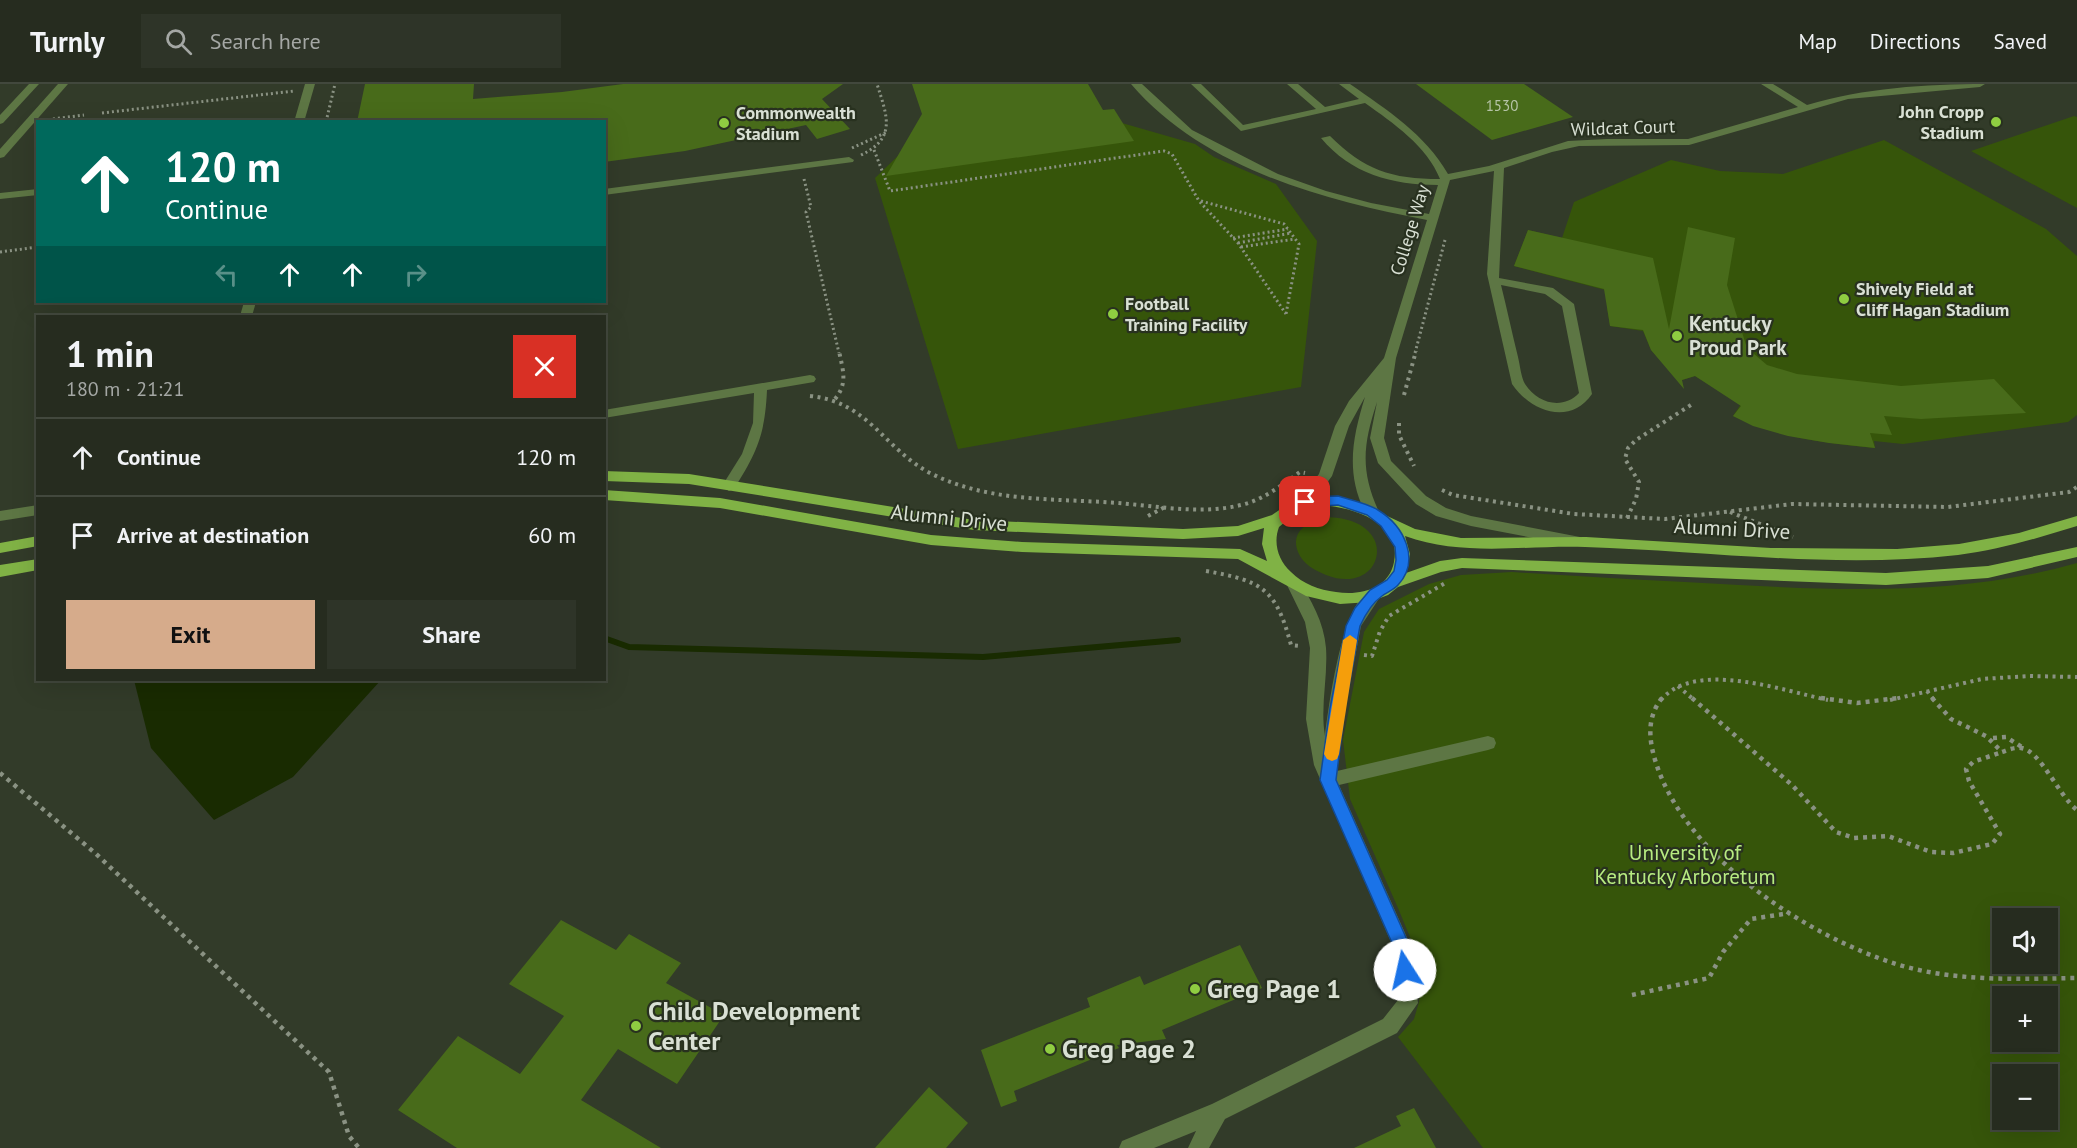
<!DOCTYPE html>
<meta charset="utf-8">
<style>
:root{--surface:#262c1f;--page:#2e3428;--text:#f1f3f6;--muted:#a4a7a4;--line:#42483d;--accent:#d6ab8b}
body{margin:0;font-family:"PT Sans",sans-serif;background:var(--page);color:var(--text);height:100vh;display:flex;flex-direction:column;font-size:22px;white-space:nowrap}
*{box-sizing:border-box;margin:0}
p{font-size:20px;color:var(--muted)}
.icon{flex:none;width:33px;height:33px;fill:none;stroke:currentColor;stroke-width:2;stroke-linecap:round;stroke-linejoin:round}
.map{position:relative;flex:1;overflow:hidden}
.details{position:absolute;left:36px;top:231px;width:570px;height:366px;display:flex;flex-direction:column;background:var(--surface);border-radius:0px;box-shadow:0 6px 24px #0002,0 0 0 2px var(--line)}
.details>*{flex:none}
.top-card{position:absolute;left:36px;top:36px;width:570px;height:183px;border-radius:0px;box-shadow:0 6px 24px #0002,0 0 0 2px var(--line);background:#00695c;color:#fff;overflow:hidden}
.fabs{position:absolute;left:1992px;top:824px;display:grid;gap:12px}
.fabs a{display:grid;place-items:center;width:66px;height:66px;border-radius:0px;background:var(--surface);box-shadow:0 6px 24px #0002,0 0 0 2px var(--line);font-size:30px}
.pin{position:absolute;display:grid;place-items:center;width:51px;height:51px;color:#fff;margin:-26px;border-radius:12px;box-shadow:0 3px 9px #0006}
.me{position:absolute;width:66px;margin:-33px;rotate:350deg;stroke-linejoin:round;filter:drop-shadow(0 0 4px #0008)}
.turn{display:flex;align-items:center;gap:21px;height:126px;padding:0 30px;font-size:27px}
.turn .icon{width:78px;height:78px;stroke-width:2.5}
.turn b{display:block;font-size:42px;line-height:51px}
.lanes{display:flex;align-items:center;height:57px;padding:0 30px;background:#0003;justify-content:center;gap:30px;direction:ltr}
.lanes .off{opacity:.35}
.round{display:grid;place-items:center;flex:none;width:63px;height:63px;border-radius:0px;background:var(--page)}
.overview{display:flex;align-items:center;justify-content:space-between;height:102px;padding:0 30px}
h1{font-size:36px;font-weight:700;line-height:45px}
.action{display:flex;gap:12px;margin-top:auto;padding:12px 30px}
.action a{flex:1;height:69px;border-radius:0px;background:var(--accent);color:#111;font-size:24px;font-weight:700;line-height:69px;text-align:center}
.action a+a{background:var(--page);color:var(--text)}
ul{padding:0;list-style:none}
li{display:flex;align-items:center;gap:18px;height:78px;padding:0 30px;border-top:2px solid var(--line)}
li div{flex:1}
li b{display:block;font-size:22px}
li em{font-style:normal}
header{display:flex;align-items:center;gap:36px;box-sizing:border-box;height:84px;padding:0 30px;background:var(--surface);border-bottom:2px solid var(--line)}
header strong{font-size:28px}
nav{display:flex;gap:33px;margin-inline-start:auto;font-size:21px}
.search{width:420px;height:54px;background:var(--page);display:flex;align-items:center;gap:15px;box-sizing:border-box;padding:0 21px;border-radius:0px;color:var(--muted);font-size:22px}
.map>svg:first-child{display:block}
.green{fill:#36550a;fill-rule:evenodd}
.water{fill:#192b01}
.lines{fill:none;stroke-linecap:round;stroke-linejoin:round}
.stream{stroke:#192b01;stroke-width:6}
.building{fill:#486b1a}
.path-far2{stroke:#8a9283;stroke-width:3;stroke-dasharray:2 3;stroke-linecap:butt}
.path-far1{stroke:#8a9283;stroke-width:4;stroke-dasharray:3 4.5;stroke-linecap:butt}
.path{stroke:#8a9283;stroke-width:4.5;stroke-dasharray:4 5;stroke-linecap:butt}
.minor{fill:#5d7644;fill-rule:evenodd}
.major{fill:#80b245;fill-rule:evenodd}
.route{fill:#1a73e8;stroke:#114b97;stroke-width:1.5}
.slow{fill:#f59e0b}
.poi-dot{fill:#8fcd41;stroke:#28311f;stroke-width:2}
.labels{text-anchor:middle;stroke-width:4.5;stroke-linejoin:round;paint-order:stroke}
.far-number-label{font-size:15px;fill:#b5c3a6}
.far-poi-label{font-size:18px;font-weight:bold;fill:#d9e0d4;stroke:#28311f;text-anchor:start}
.far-street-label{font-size:18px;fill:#d9e0d4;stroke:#28311f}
.poi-label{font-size:21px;font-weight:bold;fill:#d9e0d4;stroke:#28311f;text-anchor:start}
.street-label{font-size:21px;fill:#d9e0d4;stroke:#28311f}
.park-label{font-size:21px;fill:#b7eb81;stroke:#28311f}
.near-poi-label{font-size:26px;font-weight:bold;fill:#d9e0d4;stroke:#28311f;text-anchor:start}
</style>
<header>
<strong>Turnly</strong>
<div class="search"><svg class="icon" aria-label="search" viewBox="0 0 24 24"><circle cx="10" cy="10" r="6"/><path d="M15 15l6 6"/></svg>Search here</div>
<nav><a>Map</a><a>Directions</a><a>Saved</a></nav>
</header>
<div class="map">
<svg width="2077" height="1064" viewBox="0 0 2077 1064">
<rect width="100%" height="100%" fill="#323b29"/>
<g class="green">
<path d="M1036,0l72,35 87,25 19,13 62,27 41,57 -16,146 -343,62 -83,-271 53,-51z"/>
<path d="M2074,32l3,1v91l-106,-57z"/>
<path d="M1884,56l162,89 31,27v159l-9,7 -165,22 -29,-3 1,7c-49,-5 -97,-10 -142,-32l8,-12 -46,-28 -16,5 -28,-31 -8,-19 -33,-5 -3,-19 6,1 -4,-17 -95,-25 14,-36 34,8 12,-36 97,-42 49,11 63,3z"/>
<path d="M1324,433c80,0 60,81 2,58 -12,-5 -23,-11 -28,-23 -8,-20 9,-30 26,-35z"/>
<path d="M2077,479v585h-594l-85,-111 16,-18 5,-17 3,-27 -5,-21 -19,-46 -48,-109 -7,-59 21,-108 15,-23 50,-25 32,-9 51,-3c75,5 151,9 227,13 115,6 226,10 338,-22zM2002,834h46v45h-46zM2002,912h46v45h-46zM2002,990h46v45h-46z"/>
</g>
<path class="water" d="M134,596h247l-88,97 -79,43 -63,-72z"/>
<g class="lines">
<path class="stream" d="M604,554l25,9 354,10 195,-17"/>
</g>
<g class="building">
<path d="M365,0h109l-1,15 89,-7 61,-8h220l-21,15 28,30 -33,10 -11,-14 -121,26 -81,11v-40h-247z"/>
<path d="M912,0h176l15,26 11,-1 20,32 -248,35 36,-62z"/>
<path d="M1416,0h108l49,33 -81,23z"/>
<path d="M1688,143l47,11 -8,47 20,63 20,17 30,9 104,12 93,-7 32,34 -105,6 -37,-3 8,19 -22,-2 5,15 -46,-5 -41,-7 -35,-10 -20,-10 8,-10 -46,-30 -13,4 2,9 -33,-39 -8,-20 -33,-4 -6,-37 -90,-23 14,-36 125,28 16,71z"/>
<path d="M561,836l55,30 13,-16 52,29 -15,20 58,32 -47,69 -59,-35 -37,51 80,48h-204l-59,-38 60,-74 62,38 44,-58 -55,-32z"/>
<path d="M1240,861l22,43 -100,42 4,9 -49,6 2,3 -105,43 3,10 -16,6 -20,-57 109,-43 -3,-9 36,-15 17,-7 4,9z"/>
<path d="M929,1003l39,36 -22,25h-71z"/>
<path d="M1414,1024l22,40h-82l47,-22 -5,-10z"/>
</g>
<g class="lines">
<g class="path-far2">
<path d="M102,29l192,-22"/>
<path d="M53,35l31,-4"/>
<path d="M326,38l9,-38"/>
<path d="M852,64l35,-16"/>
<path d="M874,66l16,41 274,-40 8,3 27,47 39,42 48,71"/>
<path d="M861,71c36,-17 26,-39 16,-71"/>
<path d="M804,95l7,28 -5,5 33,141"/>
<path d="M1201,117l83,23 15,20 -13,70"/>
<path d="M1233,154l55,-9"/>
<path d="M1238,159l53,-10"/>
<path d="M1241,163l54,-8"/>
<path d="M0,168l38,-5"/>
<path d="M1415,269l30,-113"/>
</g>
<g class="path-far1">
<path d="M1404,311l12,-44"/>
<path d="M810,312c59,6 73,52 120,77 59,30 124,25 188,30 40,3 83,12 123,2 22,-5 41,-20 59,-33l5,1"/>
<path d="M835,315c13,-16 8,-28 4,-48"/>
<path d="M1399,339v12l15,31"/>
<path d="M1442,406l11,5 121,19 91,5 127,-15 156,3 121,-15 8,-5"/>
<path d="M1730,428l63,25"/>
<path d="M1148,432l17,-9"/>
<path d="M1627,434l9,-19 3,-17 -14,-23 3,-11 8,-8 58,-37"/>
<path d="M1206,487c57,10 70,18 85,74l9,1"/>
<path d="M1364,571l8,1 8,-25 9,-15 58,-34"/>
<path d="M1678,602l16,14"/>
<path d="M1927,607l7,9"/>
<path d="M1661,616c34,-41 123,-9 167,0"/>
<path d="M1890,616l92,-21 47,-3 48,1"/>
</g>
<g class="path">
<path d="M1662,614c-16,20 -13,43 -6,65 30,94 149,172 240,201 58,18 122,15 181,14"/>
<path d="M1692,614l100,87 44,47 18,6 34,-2 43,16 22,1 39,-9 8,-10 -31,-53 -3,-12 7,-7 29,-10"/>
<path d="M1821,614l36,5 41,-5"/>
<path d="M1932,614l19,21 35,17 16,16c6,-2 12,-5 19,-4 19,2 38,48 56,62"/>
<path d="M1993,654l13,-1 19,12"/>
<path d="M0,689l95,80 234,219 20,64 10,12"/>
<path d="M1632,911l77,-17 14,-26 28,-33 39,-6"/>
</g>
<g class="minor">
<path d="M29,0h10l-36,39 -3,1v-9z"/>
<path d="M58,0h10l-64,73 -4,1v-9z"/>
<path d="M305,0h10l-11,38h-10z"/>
<path d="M1131,0h11l50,46 86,44 48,17 45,12 58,11 9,-29c-46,0 -87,-11 -117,-47l9,-2c34,34 61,43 110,43 -13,-33 -47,-56 -75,-76l-124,28 -50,-47h10l42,41 73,-16 -29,-25h11l27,23 34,-8 -20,-15h11c37,26 75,50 98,90l41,-8 79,-25 39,-2h81l110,-32 -37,-23h12l34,21c57,-17 118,-21 178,-21l-5,3 -132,12 -159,46 -110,1 -27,6 -48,16 -5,110 54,10 21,16 18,90c-22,32 -61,18 -80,-10l-25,-110 7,-103 -44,9 -54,178 -12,80 7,23 35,35 20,12 25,8 109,21 2,4 -7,5 -104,-20 -35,-10 -20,-12 -38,-41 -8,-25 7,-36c-14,43 -17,68 2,110l-7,5 -5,-1c-22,-41 -15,-77 -2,-119l-16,29 -17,50 -22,30h-10l-2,-4 2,-4 19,-24 16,-48 14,-25 35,-43 43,-138c-105,-20 -224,-52 -296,-136zM1501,201l44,9 17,12 17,87c-16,17 -41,11 -54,-9 -4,-7 -5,-19 -7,-27 -6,-24 -11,-48 -17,-72z"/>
<path d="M849,73l5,3 -1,2 -249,33v-6z"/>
<path d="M38,105v6l-38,4v-6z"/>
<path d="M244,218h12l-4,14h-12z"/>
<path d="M810,291l4,1 2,3 -2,3 -47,8c-2,45 -10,62 -33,99l-5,2 -7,-5 20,-32 11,-31 1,-30 -150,25v-8z"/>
<path d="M38,421v10l-38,6v-10z"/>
<path d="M1293,493l5,2c13,21 26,43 28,69 2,30 -6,59 -1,88 3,-23 19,-158 55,-146l2,4 -21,32 -16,82 -8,63 151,-35 6,2 2,5 -2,5 -6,2 -149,35 70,157 9,61 -21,30 -172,86 -16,29h-21l8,-17 -42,17h-35l3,-7 90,-37 171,-85 15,-19 -7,-58 -77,-177 -8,-46 4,-71 -5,-26 -19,-39 2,-4z"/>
</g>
<g class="major">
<path d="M604,387l85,3 285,46 209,9 55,-3 34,-11 16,-11 33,-9 34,6 60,28 46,9 125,-1 185,11 126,1 62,-5 60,-11 58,-17v10c-39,12 -78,24 -119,29 -125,14 -248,-4 -373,-8 -61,-2 -122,10 -180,-11l5,18 -4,19 34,-12 22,-3 424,15 102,-7 89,-19v10l-89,21 -102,7 -424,-17 -21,4 -43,15 -10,8 -18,7 -30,2 -34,-8 -68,-37 -216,-7 -91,-7 -211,-37 -116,-8v-10l116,8 211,37 91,7 218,7 27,12 -5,-17 2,-16 -26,8 -55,3 -209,-9 -285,-46 -85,-3zM1321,421c23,2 50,8 66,27 8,9 9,19 7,30 -5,27 -34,34 -58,30 -17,-2 -33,-8 -45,-20 -13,-12 -18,-29 -12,-45l19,-16z"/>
<path d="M38,452v10l-38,7v-10z"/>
<path d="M38,475v11l-38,7v-12z"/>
</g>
</g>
<path class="route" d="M1338,412c13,4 29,7 40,14 26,16 43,50 20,75 -4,5 -11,7 -16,11 -10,7 -17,19 -22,30l-15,82 -9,72 72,162 5,28 -2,6 -6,3 -6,-3 -7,-33 -72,-163 10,-72 16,-82 9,-18 15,-18 17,-10 7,-9 2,-11 -1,-13 -14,-21 -14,-11 -29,-10 -33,2 -7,-5 7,-5z"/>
<path class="slow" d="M1350,551l7,5 -18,114 -2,5 -5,2 -5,-2 -3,-5 19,-114z"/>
<g class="poi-dot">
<circle cx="1996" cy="38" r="6"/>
<circle cx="724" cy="39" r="6"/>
<circle cx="1844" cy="215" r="6"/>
<circle cx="1113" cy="230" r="6"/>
<circle cx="1677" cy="252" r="6"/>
<circle cx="1195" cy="905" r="6"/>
<circle cx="636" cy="942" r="6"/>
<circle cx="1050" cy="965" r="6"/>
</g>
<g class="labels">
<g class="far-number-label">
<text x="1502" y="27">1530</text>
</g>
<g class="far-poi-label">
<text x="1984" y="34" text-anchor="end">John Cropp<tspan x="1984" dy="21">Stadium</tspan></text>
<text x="736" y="35">Commonwealth<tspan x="736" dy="21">Stadium</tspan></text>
<text x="1856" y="211">Shively Field at<tspan x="1856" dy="21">Cliff Hagan Stadium</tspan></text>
<text x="1125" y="226">Football<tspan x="1125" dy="21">Training Facility</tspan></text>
</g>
<g class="far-street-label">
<text transform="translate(1623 44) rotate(-2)" y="6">Wildcat Court</text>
<text transform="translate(1410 146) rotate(-73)" y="6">College Way</text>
</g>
<g class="poi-label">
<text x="1689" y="247">Kentucky<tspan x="1689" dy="24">Proud Park</tspan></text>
</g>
<g class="street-label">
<text transform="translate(949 434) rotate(6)" y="7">Alumni Drive</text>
<text transform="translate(1732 445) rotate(3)" y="7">Alumni Drive</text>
</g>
<g class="park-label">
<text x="1685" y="776">University of<tspan x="1685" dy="24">Kentucky Arboretum</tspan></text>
</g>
<g class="near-poi-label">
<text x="1207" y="914">Greg Page 1</text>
<text x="648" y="936">Child Development<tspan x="648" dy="30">Center</tspan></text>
<text x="1062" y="974">Greg Page 2</text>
</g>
</g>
</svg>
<div class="fabs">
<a><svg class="icon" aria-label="sound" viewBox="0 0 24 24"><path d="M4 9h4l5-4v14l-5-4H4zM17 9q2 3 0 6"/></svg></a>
<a>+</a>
<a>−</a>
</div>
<div class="pin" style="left:1305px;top:418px;background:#d93025"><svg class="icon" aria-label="arrive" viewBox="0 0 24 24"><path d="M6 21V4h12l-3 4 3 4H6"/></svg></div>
<svg class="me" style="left:1405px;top:886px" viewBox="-20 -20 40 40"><circle r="19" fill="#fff"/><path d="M0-13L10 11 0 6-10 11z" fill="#1a73e8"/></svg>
<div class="top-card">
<div class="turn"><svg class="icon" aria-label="ahead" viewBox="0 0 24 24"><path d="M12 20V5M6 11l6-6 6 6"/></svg><div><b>120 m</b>Continue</div></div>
<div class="lanes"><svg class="icon off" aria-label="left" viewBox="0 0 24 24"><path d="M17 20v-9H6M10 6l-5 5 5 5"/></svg><svg class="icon" aria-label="ahead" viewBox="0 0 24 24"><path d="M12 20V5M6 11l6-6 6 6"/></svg><svg class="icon" aria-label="ahead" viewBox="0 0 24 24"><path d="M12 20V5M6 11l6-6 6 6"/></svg><svg class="icon off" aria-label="right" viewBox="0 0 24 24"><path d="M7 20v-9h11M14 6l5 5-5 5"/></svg></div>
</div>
<section class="details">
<div class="overview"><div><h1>1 min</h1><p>180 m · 21:21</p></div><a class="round" style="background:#d93025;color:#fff"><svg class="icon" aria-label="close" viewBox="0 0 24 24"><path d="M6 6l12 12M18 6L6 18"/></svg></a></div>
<ul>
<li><svg class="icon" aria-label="ahead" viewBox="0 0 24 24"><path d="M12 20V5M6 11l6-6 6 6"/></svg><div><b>Continue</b></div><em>120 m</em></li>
<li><svg class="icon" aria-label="arrive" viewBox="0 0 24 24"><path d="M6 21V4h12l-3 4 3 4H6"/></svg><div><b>Arrive at destination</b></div><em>60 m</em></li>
</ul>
<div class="action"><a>Exit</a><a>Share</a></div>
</section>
</div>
